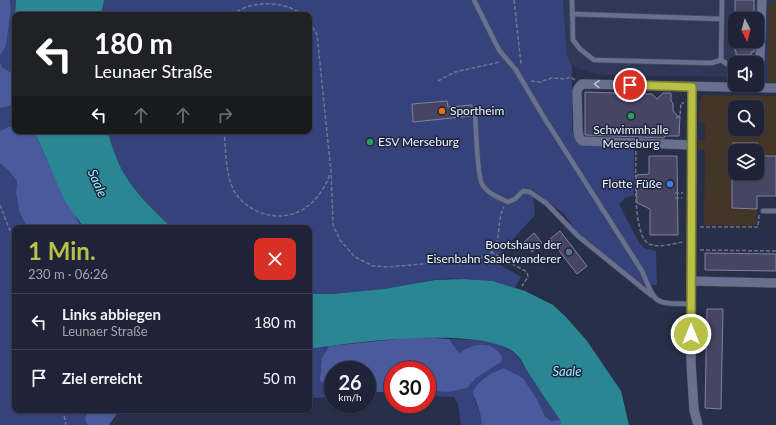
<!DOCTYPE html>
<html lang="de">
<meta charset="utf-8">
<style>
:root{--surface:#1e2337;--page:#2b2f42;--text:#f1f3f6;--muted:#a1a4ad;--line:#3c4052;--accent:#b9c046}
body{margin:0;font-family:Lato,sans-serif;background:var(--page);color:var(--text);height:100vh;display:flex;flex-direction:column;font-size:15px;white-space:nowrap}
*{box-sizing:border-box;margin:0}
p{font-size:13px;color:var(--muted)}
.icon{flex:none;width:22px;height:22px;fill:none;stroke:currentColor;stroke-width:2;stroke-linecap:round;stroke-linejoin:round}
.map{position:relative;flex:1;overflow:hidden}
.drawer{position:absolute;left:12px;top:225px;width:300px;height:188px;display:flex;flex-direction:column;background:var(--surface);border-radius:8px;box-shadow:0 1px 3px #0004,0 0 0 1px var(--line)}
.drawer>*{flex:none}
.top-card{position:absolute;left:12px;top:12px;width:300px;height:122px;border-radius:8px;box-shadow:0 1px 3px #0004,0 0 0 1px var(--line);background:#202124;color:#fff;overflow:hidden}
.needle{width:26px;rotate:174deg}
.tools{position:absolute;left:728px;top:12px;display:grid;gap:8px}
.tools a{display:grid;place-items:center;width:36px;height:36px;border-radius:8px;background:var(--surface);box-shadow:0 1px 3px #0004,0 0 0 1px var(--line);font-size:20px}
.speed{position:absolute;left:324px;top:361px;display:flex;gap:8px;font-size:20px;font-weight:700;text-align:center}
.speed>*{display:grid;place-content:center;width:52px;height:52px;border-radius:50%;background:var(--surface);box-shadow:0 1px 3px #0004,0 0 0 1px var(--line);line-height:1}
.speed small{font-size:10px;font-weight:400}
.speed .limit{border:6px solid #d22;background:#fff;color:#111}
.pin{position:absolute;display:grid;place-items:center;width:34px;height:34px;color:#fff;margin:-17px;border:2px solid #fff;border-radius:50%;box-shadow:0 1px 4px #0007}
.me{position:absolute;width:44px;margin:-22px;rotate:0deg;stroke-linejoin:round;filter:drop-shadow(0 0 3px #0008)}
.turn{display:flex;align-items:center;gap:14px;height:84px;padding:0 16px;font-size:18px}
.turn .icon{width:52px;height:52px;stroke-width:2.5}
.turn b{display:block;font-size:28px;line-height:34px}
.lanes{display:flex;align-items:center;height:38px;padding:0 16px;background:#0003;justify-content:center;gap:20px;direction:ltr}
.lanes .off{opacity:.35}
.round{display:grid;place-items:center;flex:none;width:42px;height:42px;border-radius:8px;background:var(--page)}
.summary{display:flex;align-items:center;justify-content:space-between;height:68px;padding:0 16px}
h1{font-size:24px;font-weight:700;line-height:30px;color:var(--accent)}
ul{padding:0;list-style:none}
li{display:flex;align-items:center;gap:12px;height:56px;padding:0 16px;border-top:1px solid var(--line)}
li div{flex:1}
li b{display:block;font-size:15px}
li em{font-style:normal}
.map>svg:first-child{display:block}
.built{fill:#2f3858;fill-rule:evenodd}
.education{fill:#433628;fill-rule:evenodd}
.green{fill:#35427c}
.forest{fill:#4a5a9c}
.water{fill:#2a8693}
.building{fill:#474562;stroke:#81809f}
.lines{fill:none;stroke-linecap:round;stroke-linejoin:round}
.service-casing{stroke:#474c61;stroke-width:6}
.minor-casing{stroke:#474c61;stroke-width:10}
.path{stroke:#6e7489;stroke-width:1.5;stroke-dasharray:4 2;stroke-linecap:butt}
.service{stroke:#67708e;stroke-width:4.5}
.minor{stroke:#67708e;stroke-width:9}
.oneway{stroke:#b9bfd1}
.route-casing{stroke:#787d2e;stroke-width:10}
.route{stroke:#b9c046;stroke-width:7}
.food-dot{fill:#e8710a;stroke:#1e253e;stroke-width:1.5}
.leisure-dot{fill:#2e9e5b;stroke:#1e253e;stroke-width:1.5}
.shop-dot{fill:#3f7fe0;stroke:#1e253e;stroke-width:1.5}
.service-dot{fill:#5c6f8a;stroke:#1e253e;stroke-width:1.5}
.labels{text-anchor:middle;stroke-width:3;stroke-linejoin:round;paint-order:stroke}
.poi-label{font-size:12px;fill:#f0f4fe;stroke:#1e253e;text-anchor:start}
.water-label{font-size:13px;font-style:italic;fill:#98ebf8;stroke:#1e253e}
</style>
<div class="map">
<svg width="776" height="425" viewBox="0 0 776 425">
<rect width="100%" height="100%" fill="#282f49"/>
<path class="built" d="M563,0h213v3l-7,1 -1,78 -11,-2v-17h-22v14l-138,-2 -25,-9 -5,-10zM735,19h22v22h-22z"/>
<g class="education">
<path d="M769,3h7v79h-8z"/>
<path d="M705,95l71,1v100h-19l-1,28 -2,2 -50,-1 1,-75 -7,-1v-9l7,-1v-16h-6l1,-23 2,-4zM735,107h22v22h-22zM735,151h22v22h-22z"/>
</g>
<g class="green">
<path d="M10,0h6l-2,49 1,8v18l-13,-8 -2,-5v-6l6,-10 5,-36z"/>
<path d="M104,0h459l4,56 5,10v64l8,13 54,4v48l-9,3 -6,6 20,39 7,6 10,2 1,34 -16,-1 -62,-50 -15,-20 -32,-25 3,26 -42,46 28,16 -6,11c-26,-8 -55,-12 -82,-8 -16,3 -32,7 -48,9 -25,3 -51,5 -76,5v-66h-137c-18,-17 -36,-34 -49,-56 -7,-13 -11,-27 -16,-41h202v-116h-208z"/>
<path d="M15,101v26h-7l-8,4v-23l10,-2z"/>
<path d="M0,163l9,8 8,10c-2,20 1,29 10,47h-12v182h74l-4,8 2,7h-87z"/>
<path d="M449,339l28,1 22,4 17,10 44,66 -9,1 -6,-5 -8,-17 -14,-21 -19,-10 -30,31 8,18 -1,8h-20l-3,-21 -4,-7 -27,-1v-5l23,1 17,-4 10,-11 -8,-30 -10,6z"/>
<path d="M329,346l-7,12 5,30 6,5v4l-24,1v-7l2,-3 2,-12 -4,-7v-20z"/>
</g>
<g class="forest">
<path d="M0,0h10l1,10 -5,36 -6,10z"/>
<path d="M0,62l2,5 13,8v26l-5,5 -10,2z"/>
<path d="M8,127h7v4h19l14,32 31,60 5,5h-57l-8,-17 -3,-18 1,-12 -8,-10 -9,-8v-32z"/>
<path d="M417,337l32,2 10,14c15,-10 31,-13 43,3l-1,6 -24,15 -10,11 -17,4 -23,-1v-21h-34v23l-26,-2v-21h-34v23l-13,-13 2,-22 7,-12z"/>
<path d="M504,368l19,10 14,21 8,17 6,5 9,-1 1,5h-80c2,-12 -6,-22 -8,-34 9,-13 16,-17 31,-23z"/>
<path d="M89,410h38l-11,5 -7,10h-22l-2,-7z"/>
</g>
<g class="water">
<path d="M16,0h88l-3,15h-86z"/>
<path d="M34,131h73c5,14 9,28 16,41 13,22 31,39 49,56h-88l-19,-27z"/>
<path d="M464,279l28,2 33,10 28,14 13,12 21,24 34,50 8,34h-68l-1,-5c-11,-16 -22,-32 -32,-48 -4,-6 -7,-14 -12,-18 -30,-29 -165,-12 -207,-5v-55h23l52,-5 51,-9z"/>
</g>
<g class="building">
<rect x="735" y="0" width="19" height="19"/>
<path d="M735,41h19v11h-3v3h-15v-4h-1z"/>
<path d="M585,92l67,2 5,5 6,-6h8v8l2,2v7l4,6h3l-1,20h-14l-1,2 -79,-3z"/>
<path d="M447,101l1,6 24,-2 -1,11 -58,6 -1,-18z"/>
<rect x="733" y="143" width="25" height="8"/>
<path d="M649,156h28l1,79h-28v-26l-13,-6 -1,-28 13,-1z"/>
<path d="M757,156h19v40h-19v13l-25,-1v-35h25z"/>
<path d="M560,231l27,35 -10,8 -27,-35z"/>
<path d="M534,233l8,10 -10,9 -8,-10z"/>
<path d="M705,253l71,1v17l-71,-1z"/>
<path d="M707,309h16l-2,100 -16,-1z"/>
</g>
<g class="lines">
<defs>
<g id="service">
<path d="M474,0l25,50 17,20 27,46 99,155c15,35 11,32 49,33"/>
<path d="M572,0l1,40 7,9 14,11 118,3 9,-3 14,9"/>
<path d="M572,14l149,5"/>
<path d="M721,60l1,-60"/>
<path d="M475,113c1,14 2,62 7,71 5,9 17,14 26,18l7,-3 8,-8 7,1 16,11 32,33 73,59"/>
<path d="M763,211h13"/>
</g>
<g id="minor">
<path d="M692,87l-1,276 3,47 4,15"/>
<path d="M759,88l3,-88"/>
<path d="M692,145l-110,-4 -3,-4 -1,-7 -1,-39 2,-4 3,-3 194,4"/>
<path d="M691,281l85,2"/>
</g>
</defs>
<use href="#service" class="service-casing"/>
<use href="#minor" class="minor-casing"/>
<g class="path">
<path d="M514,0l7,64"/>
<path d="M232,15c18,-15 52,-15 71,0"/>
<path d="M309,22l8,12 14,138 2,53 7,15 15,17 18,9 15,1 91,-8c3,-2 8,-4 12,-6 11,-9 5,-33 13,-46"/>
<path d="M438,81l17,-9 45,-10"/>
<path d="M531,81l9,1 12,-4 14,1 4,-2 5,3"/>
<path d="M676,118l4,-2 1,-13h3"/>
<path d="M224,131c2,19 1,42 10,60 6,10 14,16 25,21 33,13 60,-7 71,-38"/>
<path d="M636,151c0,18 -4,84 13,93 10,4 23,0 34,-2"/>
<path d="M675,193h8"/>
<path d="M675,198h7"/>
<path d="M0,205l15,38"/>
<path d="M700,227h58l1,-12"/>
<path d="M700,250l76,1"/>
<path d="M491,252l36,20 1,5 -6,9"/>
<path d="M63,410l3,15"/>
</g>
<use href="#service" class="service"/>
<use href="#minor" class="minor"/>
</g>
<defs><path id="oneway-chevron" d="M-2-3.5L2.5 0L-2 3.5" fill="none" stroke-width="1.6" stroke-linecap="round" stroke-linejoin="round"/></defs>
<use class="oneway" href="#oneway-chevron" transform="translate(597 84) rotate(-178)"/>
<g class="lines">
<defs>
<path id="route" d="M630,85l62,2 -1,247"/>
</defs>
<use href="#route" class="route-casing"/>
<use href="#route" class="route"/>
</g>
<circle class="food-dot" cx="442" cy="111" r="4"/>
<g class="leisure-dot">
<circle cx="631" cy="116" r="4"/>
<circle cx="370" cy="142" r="4"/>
</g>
<circle class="shop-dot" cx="670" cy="184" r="4"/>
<circle class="service-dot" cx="569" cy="252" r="4"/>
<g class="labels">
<g class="poi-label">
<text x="450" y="115">Sportheim</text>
<text x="631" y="134" text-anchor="middle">Schwimmhalle<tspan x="631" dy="14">Merseburg</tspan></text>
<text x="378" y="146">ESV Merseburg</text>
<text x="662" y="188" text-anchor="end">Flotte Füße</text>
<text x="561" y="249" text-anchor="end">Bootshaus der<tspan x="561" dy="14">Eisenbahn Saalewanderer</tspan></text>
</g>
<g class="water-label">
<text transform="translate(98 183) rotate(66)" y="5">Saale</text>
<text x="567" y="376">Saale</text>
</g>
</g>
</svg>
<div class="tools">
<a><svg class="needle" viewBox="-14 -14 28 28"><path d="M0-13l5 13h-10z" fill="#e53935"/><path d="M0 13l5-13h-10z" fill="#a1a4ad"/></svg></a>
<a><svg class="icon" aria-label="sound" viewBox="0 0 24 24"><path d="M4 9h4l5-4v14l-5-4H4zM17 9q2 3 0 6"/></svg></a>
<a><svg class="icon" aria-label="search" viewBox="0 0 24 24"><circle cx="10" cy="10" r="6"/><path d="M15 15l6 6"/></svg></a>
<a><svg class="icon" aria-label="layers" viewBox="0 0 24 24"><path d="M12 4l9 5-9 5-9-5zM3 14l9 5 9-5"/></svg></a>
</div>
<div class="speed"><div>26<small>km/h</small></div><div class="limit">30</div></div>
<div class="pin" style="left:630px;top:85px;background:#d93025"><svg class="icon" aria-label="arrive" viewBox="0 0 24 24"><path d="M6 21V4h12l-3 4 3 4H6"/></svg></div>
<svg class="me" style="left:691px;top:334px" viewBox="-20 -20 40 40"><circle r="17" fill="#b9c046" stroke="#fff" stroke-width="3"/><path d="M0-11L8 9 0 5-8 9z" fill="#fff"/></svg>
<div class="top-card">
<div class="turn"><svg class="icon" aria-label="left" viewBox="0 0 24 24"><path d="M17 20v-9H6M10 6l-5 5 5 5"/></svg><div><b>180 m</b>Leunaer Straße</div></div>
<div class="lanes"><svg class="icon" aria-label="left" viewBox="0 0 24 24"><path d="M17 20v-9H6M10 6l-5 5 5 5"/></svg><svg class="icon off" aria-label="ahead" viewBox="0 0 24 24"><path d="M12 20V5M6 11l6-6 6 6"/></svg><svg class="icon off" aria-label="ahead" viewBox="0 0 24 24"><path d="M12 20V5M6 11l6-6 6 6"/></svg><svg class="icon off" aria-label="right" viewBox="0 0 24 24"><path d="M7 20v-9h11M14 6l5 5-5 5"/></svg></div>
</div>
<section class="drawer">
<div class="summary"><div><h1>1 Min.</h1><p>230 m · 06:26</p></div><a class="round" style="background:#d93025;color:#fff"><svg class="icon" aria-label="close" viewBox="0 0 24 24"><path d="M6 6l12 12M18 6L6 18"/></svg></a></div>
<ul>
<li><svg class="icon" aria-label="left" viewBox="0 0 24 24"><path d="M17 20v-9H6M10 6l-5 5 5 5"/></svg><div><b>Links abbiegen</b><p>Leunaer Straße</p></div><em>180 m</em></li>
<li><svg class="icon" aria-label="arrive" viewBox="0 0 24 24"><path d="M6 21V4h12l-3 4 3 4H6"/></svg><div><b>Ziel erreicht</b></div><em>50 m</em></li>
</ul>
</section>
</div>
